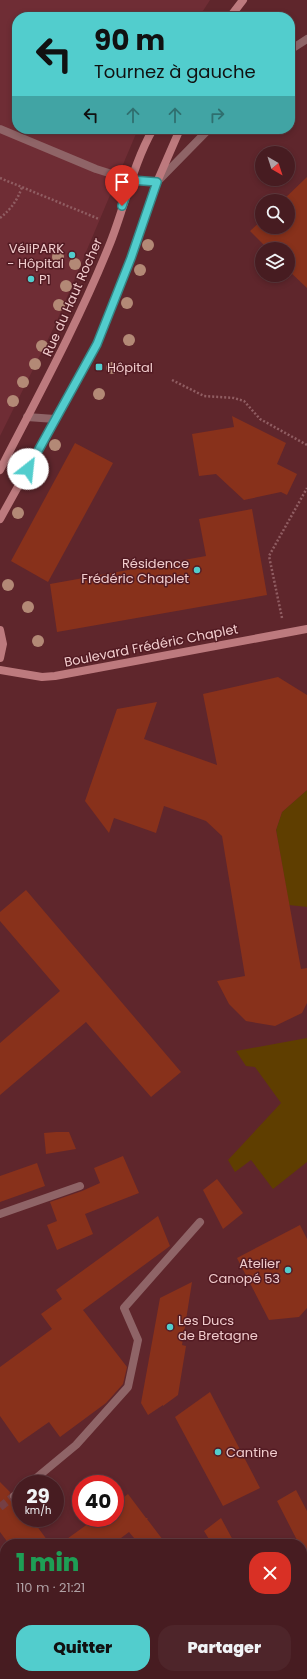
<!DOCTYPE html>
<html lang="fr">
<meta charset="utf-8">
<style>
:root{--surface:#471c21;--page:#4e252a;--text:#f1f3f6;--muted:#b0a1a5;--line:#5f3a3f;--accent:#52cdcd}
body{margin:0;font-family:Poppins,sans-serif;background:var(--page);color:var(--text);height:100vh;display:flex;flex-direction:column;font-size:15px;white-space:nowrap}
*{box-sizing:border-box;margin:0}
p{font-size:13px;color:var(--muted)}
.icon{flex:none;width:22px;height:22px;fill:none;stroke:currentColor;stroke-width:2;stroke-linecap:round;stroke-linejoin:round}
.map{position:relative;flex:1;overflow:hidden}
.side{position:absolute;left:0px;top:1539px;width:307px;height:140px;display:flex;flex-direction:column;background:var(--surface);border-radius:16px 16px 0 0;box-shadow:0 2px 6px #0003,0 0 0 1px var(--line)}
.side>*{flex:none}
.hud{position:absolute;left:12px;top:12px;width:283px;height:122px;border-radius:16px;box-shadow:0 2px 6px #0003,0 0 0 1px var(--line);background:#52cdcd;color:#111;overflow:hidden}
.needle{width:26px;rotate:141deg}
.controls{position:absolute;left:255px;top:146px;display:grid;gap:8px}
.controls a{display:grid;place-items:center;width:40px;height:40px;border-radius:50%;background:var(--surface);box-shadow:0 2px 6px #0003,0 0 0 1px var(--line);font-size:20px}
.speed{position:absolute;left:12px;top:1475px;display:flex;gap:8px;font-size:20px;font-weight:700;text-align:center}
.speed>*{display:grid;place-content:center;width:52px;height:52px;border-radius:50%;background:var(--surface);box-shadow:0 2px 6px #0003,0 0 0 1px var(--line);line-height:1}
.speed small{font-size:10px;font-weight:400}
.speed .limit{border:6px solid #d22;background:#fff;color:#111}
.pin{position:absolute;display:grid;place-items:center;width:34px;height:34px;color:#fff;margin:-41px -17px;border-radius:50% 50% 50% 0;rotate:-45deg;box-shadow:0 0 4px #0007}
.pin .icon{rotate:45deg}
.me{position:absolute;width:44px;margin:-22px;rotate:29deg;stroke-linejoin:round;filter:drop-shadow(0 0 3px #0008)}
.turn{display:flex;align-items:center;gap:14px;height:84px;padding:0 16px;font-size:18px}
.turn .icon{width:52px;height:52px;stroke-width:2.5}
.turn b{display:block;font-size:28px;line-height:34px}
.lanes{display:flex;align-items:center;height:38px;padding:0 16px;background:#0003;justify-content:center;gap:20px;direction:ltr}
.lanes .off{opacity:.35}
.round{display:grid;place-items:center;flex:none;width:42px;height:42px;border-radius:16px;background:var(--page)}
.summary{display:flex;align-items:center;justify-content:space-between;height:68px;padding:0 16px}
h1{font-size:24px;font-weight:800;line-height:30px;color:#1e9e55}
.cta{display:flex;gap:8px;margin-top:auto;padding:8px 16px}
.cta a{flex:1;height:46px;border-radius:16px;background:var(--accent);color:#111;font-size:16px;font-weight:800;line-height:46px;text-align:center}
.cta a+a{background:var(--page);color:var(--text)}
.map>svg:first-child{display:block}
.built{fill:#6f2d35}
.green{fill:#5f3e00}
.building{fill:#88311b}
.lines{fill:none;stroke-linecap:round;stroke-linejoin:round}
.street-tunnel{stroke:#753f44;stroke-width:8;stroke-dasharray:8 4;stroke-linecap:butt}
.path{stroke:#905d62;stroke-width:2.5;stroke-dasharray:2 2;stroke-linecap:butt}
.lane{stroke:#8f6467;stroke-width:8}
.street{stroke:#8f6467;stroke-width:8}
.secondary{stroke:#bd7a7e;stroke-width:8}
.tree{fill:#b38976}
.route-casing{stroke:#358585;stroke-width:10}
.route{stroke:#52cdcd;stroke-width:7}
.poi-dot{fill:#52cdcd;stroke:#531b23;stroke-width:1.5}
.labels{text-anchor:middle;stroke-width:3;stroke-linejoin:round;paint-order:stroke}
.poi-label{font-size:13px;fill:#f1cccd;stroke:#531b23;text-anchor:start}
.street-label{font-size:13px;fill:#f1cccd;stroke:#531b23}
</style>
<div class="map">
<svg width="307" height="1679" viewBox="0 0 307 1679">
<rect width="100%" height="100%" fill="#5f262c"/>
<path class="built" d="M0,0h210l-11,17h-182v112h121l-82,194 -56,113z"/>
<g class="green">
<path d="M307,790v117l-18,-2 -13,-75 6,-18z"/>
<path d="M307,1038v124l-34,27 -22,-29 -16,12 -7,-12 53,-57 -26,-36 -9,-1 -10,-15z"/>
</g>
<g class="building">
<path d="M307,177v111l-19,-18v-21h-20l-18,-18 12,-11v7h26v-26h-6z"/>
<path d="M232,416l54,27 -9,21 20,10 -10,21 -6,-3 -37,8 -28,-26 -17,2 -7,-42 42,-7z"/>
<path d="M75,443l38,20 -65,119 -37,-21z"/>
<path d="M252,509l15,86 -210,37 -7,-48 156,-28 -7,-37z"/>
<path d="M278,677l29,18v95l-25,22 -6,18 25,139 6,-1v35l-5,10 -27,13 -29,-5 -17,-17 -12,-23 28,-5 -23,-140 -16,-15 -42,-15 -8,27 -42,-15 -5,15 -24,-32 32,-92 40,-7 -13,37 73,26 -14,-71z"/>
<path d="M26,890l155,182 -30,25 -65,-75 -86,73v-52l60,-52 -60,-70v-9z"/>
<path d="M56,1132h13l7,17 -30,5 -2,-21z"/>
<path d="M123,1156l16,37 -54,21 8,20 -36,16 -10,-25 10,-4 -7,-19 32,-11 18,-8 -6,-15z"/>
<path d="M37,1163l8,23 -45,16v-26z"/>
<path d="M217,1179l26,34 -20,16 -20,-39z"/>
<path d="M158,1216l12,30 -87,64 44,57 -4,17 -17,19 -46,34 -11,-15 -30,21 -19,-27v-49l52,-38 -11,-15 21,-15 -6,-9z"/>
<path d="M300,1225l7,14v69l-8,9 -30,3 -32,-62z"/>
<path d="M192,1282l-10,63 4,1 -8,49 -15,11v-1l-15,10 -7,-12 19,-105z"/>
<path d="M210,1392l50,96 -37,18 -48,-89z"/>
<path d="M0,1482l10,10 -1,5 1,3 5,1 2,-1 4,4v14h10l19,26h-41l-9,-12z"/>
<path d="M296,1490l11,21v48l-5,-9v-6h-3l-22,-43z"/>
<path d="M128,1494l18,24h2l-1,1 19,25h-27l-10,-12 -16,12h-53l36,-26h19v-14z"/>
<path d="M221,1518l14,26h-23l-8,-13z"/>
</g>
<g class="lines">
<path class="street-tunnel" d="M0,1507l14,-11"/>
<g class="path">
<path d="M0,178l99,41"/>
<path d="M0,218c11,-9 17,-17 22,-31"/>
<path d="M172,380l32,16 30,2 10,3 16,18 47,26"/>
<path d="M282,618l-13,-62 38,-68"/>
</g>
<g class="lane">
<path d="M0,129l96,40 35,11 26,2"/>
<path d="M27,417l28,2"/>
</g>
<g class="street">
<path d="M290,50l17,-11"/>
<path d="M157,182l52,-53"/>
<path d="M0,1214l80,-28"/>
<path d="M29,1484l47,-39 52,-58 10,-47 -14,-32 76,-86"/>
<path d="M14,1496l7,-6"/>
</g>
<g class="secondary">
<path d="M230,17l13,-17"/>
<path d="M0,470c38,-74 78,-147 109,-224 16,-39 23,-80 44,-117"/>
<path d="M0,519l97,-175 34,-86 26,-76 23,-53"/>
<path d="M0,630l3,14 -3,14"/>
<path d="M0,670l42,7 13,-1 252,-47"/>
<path d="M0,1596l5,5"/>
<path d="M72,1674l5,5"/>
</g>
</g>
<g class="tree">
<circle cx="148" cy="245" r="6"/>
<circle cx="58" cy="257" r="6"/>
<circle cx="75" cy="264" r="6"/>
<circle cx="140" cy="270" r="6"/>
<circle cx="66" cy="286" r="6"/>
<circle cx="127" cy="303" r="6"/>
<circle cx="59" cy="305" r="6"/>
<circle cx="129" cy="340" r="6"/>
<circle cx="42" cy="346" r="6"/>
<circle cx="35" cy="364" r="6"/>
<circle cx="112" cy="368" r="6"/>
<circle cx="23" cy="382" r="6"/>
<circle cx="99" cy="394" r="6"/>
<circle cx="13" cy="401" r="6"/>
<circle cx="55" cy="445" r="6"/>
<circle cx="37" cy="478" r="6"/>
<circle cx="18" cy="513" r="6"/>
<circle cx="8" cy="585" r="6"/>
<circle cx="28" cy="607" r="6"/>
<circle cx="38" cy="641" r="6"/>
</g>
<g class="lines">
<defs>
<path id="route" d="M28,469l69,-125 34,-86 26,-76 -26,-2 -9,26"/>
</defs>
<use href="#route" class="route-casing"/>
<use href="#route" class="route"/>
</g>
<g class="poi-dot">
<circle cx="72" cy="255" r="4"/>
<circle cx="31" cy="279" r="4"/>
<rect x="95" y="363" width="8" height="8" rx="2"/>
<circle cx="197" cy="570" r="4"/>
<circle cx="288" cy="1270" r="4"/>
<circle cx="170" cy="1327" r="4"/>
<circle cx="218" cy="1452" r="4"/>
</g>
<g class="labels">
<g class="poi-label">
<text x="64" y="253" text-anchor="end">VéliPARK<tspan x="64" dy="15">- Hôpital</tspan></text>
<text x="39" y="284">P1</text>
<text x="107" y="372">Hôpital</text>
<text x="189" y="568" text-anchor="end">Résidence<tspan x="189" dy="15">Frédéric Chaplet</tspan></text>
<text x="280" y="1268" text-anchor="end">Atelier<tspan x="280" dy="15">Canopé 53</tspan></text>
<text x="178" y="1325">Les Ducs<tspan x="178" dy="15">de Bretagne</tspan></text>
<text x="226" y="1457">Cantine</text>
</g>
<g class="street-label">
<text transform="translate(72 297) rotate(-66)" y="5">Rue du Haut Rocher</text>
<text transform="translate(151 645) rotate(-11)" y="5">Boulevard Frédéric Chaplet</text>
</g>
</g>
</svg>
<div class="controls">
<a><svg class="needle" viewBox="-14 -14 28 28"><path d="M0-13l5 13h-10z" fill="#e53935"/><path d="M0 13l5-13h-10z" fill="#b0a1a5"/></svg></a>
<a><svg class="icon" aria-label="search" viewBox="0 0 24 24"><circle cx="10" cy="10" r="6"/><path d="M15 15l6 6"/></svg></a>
<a><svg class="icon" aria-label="layers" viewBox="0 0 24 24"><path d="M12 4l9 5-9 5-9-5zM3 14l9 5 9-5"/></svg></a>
</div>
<div class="speed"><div>29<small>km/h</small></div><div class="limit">40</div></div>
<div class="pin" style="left:122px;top:206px;background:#d93025"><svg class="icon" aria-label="arrive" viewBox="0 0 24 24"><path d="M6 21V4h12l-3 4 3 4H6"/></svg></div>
<svg class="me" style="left:28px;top:469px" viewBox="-20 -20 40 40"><circle r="19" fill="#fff"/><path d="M0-13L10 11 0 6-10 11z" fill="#52cdcd"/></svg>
<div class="hud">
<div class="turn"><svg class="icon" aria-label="left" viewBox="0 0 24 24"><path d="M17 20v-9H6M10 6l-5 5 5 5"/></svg><div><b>90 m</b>Tournez à gauche</div></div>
<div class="lanes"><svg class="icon" aria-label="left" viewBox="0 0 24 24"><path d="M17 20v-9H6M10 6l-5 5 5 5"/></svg><svg class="icon off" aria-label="ahead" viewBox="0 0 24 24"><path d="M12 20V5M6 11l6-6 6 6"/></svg><svg class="icon off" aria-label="ahead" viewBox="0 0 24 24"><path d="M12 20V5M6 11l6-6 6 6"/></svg><svg class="icon off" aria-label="right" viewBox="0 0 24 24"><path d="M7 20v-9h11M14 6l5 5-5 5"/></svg></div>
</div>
<section class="side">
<div class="summary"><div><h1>1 min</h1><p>110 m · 21:21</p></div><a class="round" style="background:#d93025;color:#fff"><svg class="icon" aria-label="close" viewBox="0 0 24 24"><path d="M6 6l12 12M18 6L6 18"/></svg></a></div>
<div class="cta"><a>Quitter</a><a>Partager</a></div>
</section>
</div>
